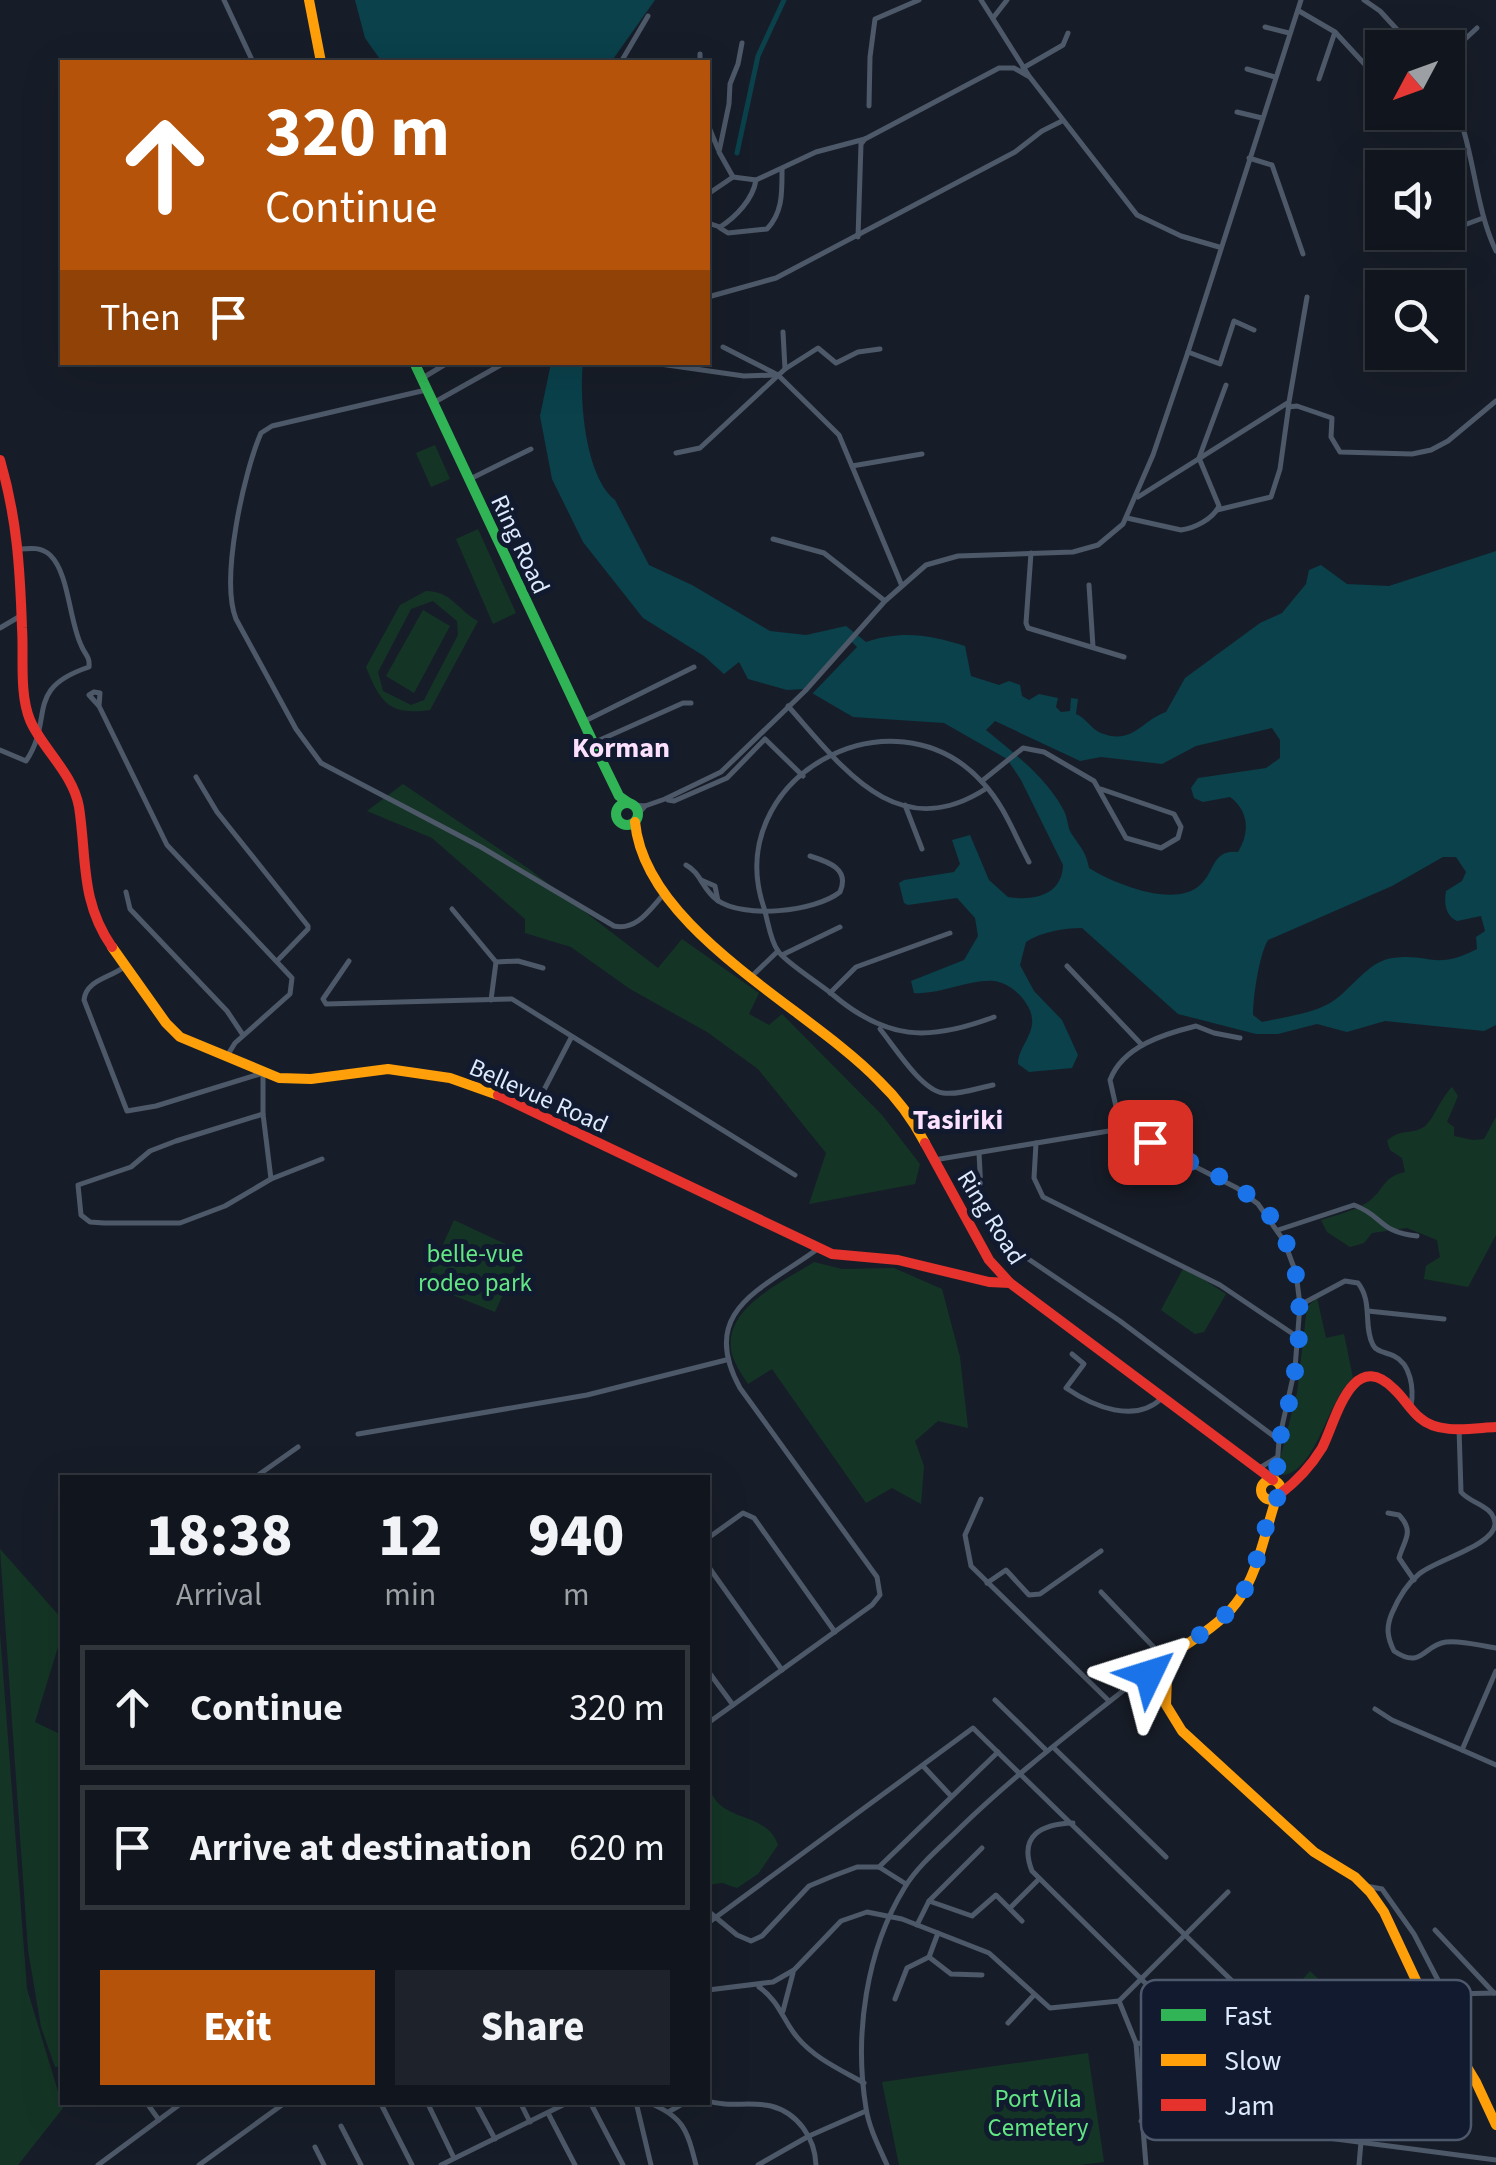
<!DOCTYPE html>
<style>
:root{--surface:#11161e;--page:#1e232b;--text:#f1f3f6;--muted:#9c9fa4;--line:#30353c;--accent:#b45309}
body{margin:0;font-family:"Source Sans 3",sans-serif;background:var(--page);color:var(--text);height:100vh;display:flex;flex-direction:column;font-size:38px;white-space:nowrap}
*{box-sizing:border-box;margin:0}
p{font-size:32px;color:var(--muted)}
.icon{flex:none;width:55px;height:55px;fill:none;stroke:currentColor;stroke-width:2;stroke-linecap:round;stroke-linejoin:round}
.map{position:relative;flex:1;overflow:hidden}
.side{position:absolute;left:60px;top:1475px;width:650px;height:630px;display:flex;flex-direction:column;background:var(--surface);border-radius:0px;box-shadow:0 10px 40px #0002,0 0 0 2px var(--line)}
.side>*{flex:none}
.banner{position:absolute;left:60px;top:60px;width:650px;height:305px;border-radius:0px;box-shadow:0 10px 40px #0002,0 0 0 2px var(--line);background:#b45309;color:#fff;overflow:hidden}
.needle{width:65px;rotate:229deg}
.fabs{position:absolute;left:1365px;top:30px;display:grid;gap:20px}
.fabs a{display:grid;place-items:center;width:100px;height:100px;border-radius:0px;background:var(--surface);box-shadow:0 10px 40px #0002,0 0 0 2px var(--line);font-size:50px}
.pin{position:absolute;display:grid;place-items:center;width:85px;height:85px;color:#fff;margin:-42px;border-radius:20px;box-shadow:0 5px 15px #0006}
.me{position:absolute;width:110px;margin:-55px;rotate:49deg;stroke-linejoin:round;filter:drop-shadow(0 0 8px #0008)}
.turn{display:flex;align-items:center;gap:35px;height:210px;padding:0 40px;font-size:45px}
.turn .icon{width:130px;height:130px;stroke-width:2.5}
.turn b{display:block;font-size:70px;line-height:85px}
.then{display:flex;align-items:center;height:95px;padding:0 40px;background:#0003;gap:20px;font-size:38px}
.eta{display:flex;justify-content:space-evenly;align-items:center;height:170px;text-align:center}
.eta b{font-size:60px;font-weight:800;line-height:70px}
.cta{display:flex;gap:20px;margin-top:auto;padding:20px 40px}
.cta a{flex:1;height:115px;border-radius:0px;background:var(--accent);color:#fff;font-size:40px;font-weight:800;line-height:115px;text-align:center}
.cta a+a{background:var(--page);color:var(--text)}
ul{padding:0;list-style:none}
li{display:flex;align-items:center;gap:30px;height:125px;margin:0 20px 15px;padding:0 20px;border:5px solid var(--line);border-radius:0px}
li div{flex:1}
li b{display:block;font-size:38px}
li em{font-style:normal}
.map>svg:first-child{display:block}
.green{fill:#143525;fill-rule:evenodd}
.water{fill:#0a414b;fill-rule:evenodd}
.pier{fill:#171d28}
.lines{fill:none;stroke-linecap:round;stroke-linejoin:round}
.canal{stroke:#0a414b;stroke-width:5}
.street{stroke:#4d5868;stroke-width:5}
.fast{stroke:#30b455;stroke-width:10}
.slow{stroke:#ff9f0a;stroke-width:10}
.jam{stroke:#e5322d;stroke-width:10}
.route{stroke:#1a73e8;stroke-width:18;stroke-dasharray:0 32.4}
.labels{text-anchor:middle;stroke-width:10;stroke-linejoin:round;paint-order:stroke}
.street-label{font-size:25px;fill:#deeaff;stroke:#111a2e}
.park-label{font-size:25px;fill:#62e684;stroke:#111a2e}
.neighbourhood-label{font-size:28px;font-weight:bold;fill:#fbe0ff;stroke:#111a2e}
.key{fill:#111a2e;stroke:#4e586d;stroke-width:2.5}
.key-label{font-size:28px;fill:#deeaff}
</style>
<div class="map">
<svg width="1496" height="2165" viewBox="0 0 1496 2165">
<rect width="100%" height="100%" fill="#171d28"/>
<g class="green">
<path d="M435,445l15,34 -19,8 -15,-34z"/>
<path d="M478,529l38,84 -23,11 -37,-85z"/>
<path d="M426,591c26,0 32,20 52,30l-48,89c-42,6 -50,-9 -64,-43l34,-62zM433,601l24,20 1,14 -34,65 -13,5 -28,-14 -5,-19 33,-63z"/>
<path d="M423,610l27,16 -36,67 -28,-17z"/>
<path d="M403,784l126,85 129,99 24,-29 77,54 -10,21 20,11 13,-11 100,101 38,49 -5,20 -106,20 17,-51 -68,-84 -51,-37 -77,-43 -59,-42 -46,-14v-14l-93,-81 -65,-27z"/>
<path d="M1452,1087l6,9 -11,26 7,5v9l19,4 11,-1 12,-22v118l-28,52 -44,-8 2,-13 14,-9 -3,-17 -30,-12 -35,5 -8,10 -14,4 -23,-15 -6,-12c16,-5 33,-9 47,-18 15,-10 15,-26 37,-30l-3,-14 -12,-8 -3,-9c14,-13 24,-6 37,-14 9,-6 16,-28 28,-40z"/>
<path d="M454,1220l68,32 -27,60 -70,-28z"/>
<path d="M814,1262l28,7 52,-1 48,21 18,68 8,71 -30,-7 -23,20 9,25 -3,38 -29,-16 -26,15 -94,-134 -24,15c-7,-11 -16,-23 -17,-36 -5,-42 54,-67 83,-86z"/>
<path d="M1184,1267l42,27 -22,38 -9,2 -34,-24z"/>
<path d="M1317,1298l9,40 18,-4 9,44c-26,22 -36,93 -70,97l-3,-16 17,-66 10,-86z"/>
<path d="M0,1549l62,70v15l-27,88 27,13v331l-7,1 -14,-40 -13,-77z"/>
<path d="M0,1633l27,356 36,119 -45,57h-18z"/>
<path d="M708,1789c3,4 6,9 9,13 18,19 51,14 61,43l-20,29 -21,14 -15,-5 -14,2z"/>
<path d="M1310,1971l57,55 -15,18 17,-15 25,26 -17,16 -26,-27 -4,40 -26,4 -32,22 -55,-55z"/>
<path d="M1088,2053l16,109 -25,3h-180l-17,-83z"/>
</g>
<g class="water">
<path d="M355,0h300l-44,62h-229l-17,-24z"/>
<path d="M551,363h32c-4,35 2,114 32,137l34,65 43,20 78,46 36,4 40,-9 20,16c37,-12 63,-7 99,4l6,30 28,9 10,-4 11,4 2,11 7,4 10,-6 19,4 -2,9 5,5 9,-1 1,-13 7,1 -2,15c10,4 15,15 25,19 31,13 41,-13 65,-21l19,-34 75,-55 22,-10 24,-29 3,-14 12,-5 26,19 42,2 107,-35v474l-12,6 -99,-10 -38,11 -30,-8 -39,10h-22l-78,-20 -96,-86c-18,0 -41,4 -56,14l-6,23 14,26 28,29 16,35 -6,13 -43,4 -11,-8c0,-16 16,-29 14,-45 -1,-17 -21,-36 -38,-38 -26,-2 -54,14 -80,12l-3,-12 53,-21 14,-24 -3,-18 -18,-20 -49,7 -4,-2 -5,-20 5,-3 50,-8 6,-8 -8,-24 18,-5 19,45 19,17c25,4 54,-1 55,-32l-42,-85 -14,-21 -63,-36 -91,-6 -48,-28 -18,1 -39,-11 -9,-17 -15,12 -20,-18 -61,-38 -60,-76 -31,-63 -12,-63zM995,721l85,40 21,-4 61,7 34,-18 76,-18 8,12v18l-14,10 -68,10 -7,10 3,10 9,4 27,-5c19,14 20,35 8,55 -26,-3 -23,20 -38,33 -26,24 -87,-2 -111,-17 -3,-17 -9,-21 -18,-35 -4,-7 -3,-15 -7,-22 -16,-32 -50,-58 -78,-81zM1443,857h13l10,15 -4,9 -16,10c-2,12 -1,24 11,30l24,-5 4,15 -9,6 1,12c-43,22 -46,4 -84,9 -26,3 -42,33 -63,45 -19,11 -46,14 -68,19l-9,-7c0,-18 6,-60 15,-75l124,-54z"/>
</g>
<path class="pier" d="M850,640l7,7 -45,47 -7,-7z"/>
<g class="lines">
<path class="canal" d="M737,153l21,-97 26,-56"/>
<g class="street">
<path d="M224,0l29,62"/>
<path d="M981,0l48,76 108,139 44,21 38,11"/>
<path d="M1364,0l16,11 34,37"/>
<path d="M1299,11l36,21 47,51"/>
<path d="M993,18l14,-18"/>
<path d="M1265,27l24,6"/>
<path d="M700,54v8"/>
<path d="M1448,55l29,-27"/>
<path d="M621,62l27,-46"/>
<path d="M1023,68l40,-23 5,-12"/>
<path d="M1247,69l28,8"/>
<path d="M1319,79l16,-47"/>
<path d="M1448,93c27,46 24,108 48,158"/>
<path d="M869,106l1,-49 5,-38 44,-19"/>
<path d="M1237,112l25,6"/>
<path d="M708,125l10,24"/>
<path d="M1249,158l23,7 31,89"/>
<path d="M733,177l-14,-25 10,-48 1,-20 8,-20 4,-21"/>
<path d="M708,194l25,-17 23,3"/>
<path d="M708,223l12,4c16,-10 33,-28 36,-47l60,-28 49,-13"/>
<path d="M720,228l8,5 39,-4c16,-17 15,-37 15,-60"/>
<path d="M1448,231l35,-13"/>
<path d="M858,237l3,-93 4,-5 134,-71h15l14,8"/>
<path d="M708,297l68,-19 239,-126 27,-21 20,-10"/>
<path d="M783,332l2,37"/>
<path d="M723,347l55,28 61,60 63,151"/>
<path d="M1188,352l32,12 14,-43 20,9"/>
<path d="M660,364l84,12 31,-1"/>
<path d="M421,379l28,-17"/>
<path d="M426,390l-154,36 -11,7c-17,39 -41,146 -25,186l60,110 25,34 160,84 133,79c23,5 36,-17 50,-32"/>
<path d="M433,403l73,-41"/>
<path d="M1288,407l9,-1 35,12 -1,19 9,15 72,2 19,-4 17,-9 48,-40"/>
<path d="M676,453l24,-5 85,-79 33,-21 18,15 22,-11 22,-3"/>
<path d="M852,466l70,-12"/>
<path d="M468,480l63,-31"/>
<path d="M1138,497l151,-95 18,-105"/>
<path d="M1217,510l54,-13 9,-28 9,-65"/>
<path d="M1127,518l54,12c14,-2 32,-11 38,-24l-20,-48 27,-73"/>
<path d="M773,539l51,14 61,48"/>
<path d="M1031,553l-5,70 2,5 96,29"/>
<path d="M1089,585l4,62"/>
<path d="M0,628l22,-13"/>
<path d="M99,706l1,-13 -6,-1 -5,3 10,11 68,139 125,133 -2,16 -55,49 -8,13"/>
<path d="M788,706c54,61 109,141 199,82"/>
<path d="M585,721l109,-54"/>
<path d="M593,743l90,-40h8"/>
<path d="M0,750l26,11c29,-43 -3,-72 63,-94 1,-11 -4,-12 -8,-22 -12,-25 -12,-72 -31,-90 -9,-8 -19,-7 -30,-6"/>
<path d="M196,777l21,35 91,114v3l-31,32"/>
<path d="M982,781l41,-33 21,4 50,29 32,57 35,10 17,-10 3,-11 -7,-13 -73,-25"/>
<path d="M668,800l6,1 53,-23 38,-39 38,37"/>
<path d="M633,805l12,1 20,-7 56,-27 84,-81 80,-90 41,-36 32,-9 115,-4 25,-7 25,-21 30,-69 35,-103 113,-352"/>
<path d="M905,805l17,44"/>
<path d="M638,814l7,-8"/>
<path d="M686,865c15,8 16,24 31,35 26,19 98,12 123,-8 10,-23 -11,-30 -30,-36"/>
<path d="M701,880l14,6 3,15"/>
<path d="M126,892l4,17 97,102 16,24"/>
<path d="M452,909l44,53"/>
<path d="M782,955l58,-28"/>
<path d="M349,961l-26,38 3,5 186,-5 283,176"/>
<path d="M1067,966l75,79"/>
<path d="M124,967c-14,11 -38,13 -40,33l43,111 29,-5 107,-33v41l-87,27 -26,10 -19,16 -53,18 3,30 9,7 14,1h76l45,-17 46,-27"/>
<path d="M752,976l26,-25"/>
<path d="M830,993l26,-26 94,-34"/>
<path d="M491,1000l5,-38 22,-1 25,7"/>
<path d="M994,1017c-66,25 -108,23 -162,-23 -12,-10 -48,-33 -54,-43 -8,-11 -10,-30 -14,-43 -44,-128 128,-226 219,-125 21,22 32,53 46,79"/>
<path d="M880,1029c14,17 41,61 63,64 16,2 35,-5 50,-8"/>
<path d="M533,1111l38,-73"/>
<path d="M263,1114l8,65 51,-20"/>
<path d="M1121,1129l-11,-49c13,-34 54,-46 86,-54l18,7 26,5"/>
<path d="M1036,1143l-2,35 9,19 177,88 79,53"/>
<path d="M979,1153l2,38 20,44 17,17 102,69 159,119"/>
<path d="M934,1160l187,-31 116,59 21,16 26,37 12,32 4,32 -5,63 -16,72 -3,41"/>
<path d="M1278,1230l76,-25c30,11 24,27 63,31"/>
<path d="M1300,1305l45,-24 13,2c15,19 5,43 15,62 4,8 14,7 21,11 17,8 20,33 17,50"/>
<path d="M1368,1311l76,8"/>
<path d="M1072,1354l12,10 -18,24c28,19 69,36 96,10"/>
<path d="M1459,1428l2,64c10,12 32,13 34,31 1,22 -60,37 -76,51 -12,10 -21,25 -27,39 -6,14 -5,24 2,38 28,19 29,-6 52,-9 16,-2 35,4 50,6"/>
<path d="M358,1434l229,-39 139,-35"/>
<path d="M1258,1469l18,-11"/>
<path d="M254,1478l44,-31"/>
<path d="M981,1499l-16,36 6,31 138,135"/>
<path d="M1388,1513l11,2c16,17 5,25 0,43l15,22"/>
<path d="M708,1538l35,-25 11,5 81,114"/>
<path d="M708,1566l74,104"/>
<path d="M987,1583l19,-13 23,25 11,-1 61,-43"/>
<path d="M1101,1592l63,66"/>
<path d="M708,1671l25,34"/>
<path d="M1496,1671l-34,79 34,15"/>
<path d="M995,1700l52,51"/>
<path d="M1375,1709l17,11 70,30"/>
<path d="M708,1723l164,-118 8,-10 -3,-18 -137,-189c-43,-78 23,-99 79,-140"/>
<path d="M1053,1747l113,110"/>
<path d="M924,1767l27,29"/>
<path d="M1073,1823c-31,1 -55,12 -41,48l179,177"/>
<path d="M879,1867l119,-115"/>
<path d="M1366,1886l16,3 32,45 26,50 11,10 45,-1"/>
<path d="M1228,1892l-109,109 17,42 94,9 59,61 1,20"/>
<path d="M929,1901l43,15 24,-21 26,26"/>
<path d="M1010,1908l29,-29"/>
<path d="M708,1911l29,24 14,6 11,-5 47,-50 24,-10 24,-9h22l27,17"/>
<path d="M708,1923l265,-195 293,286 -36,38"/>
<path d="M917,1925l12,-24 53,-53"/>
<path d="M1435,1930l59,63"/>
<path d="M929,1957l22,17 31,1"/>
<path d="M759,1987c21,15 23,32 38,50 17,21 44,33 67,46"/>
<path d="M708,1990l65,-8 21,-12 47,-49 26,-9 35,7 87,34 61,55 69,-7"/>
<path d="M895,1999l12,-31 22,-11 9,-24"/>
<path d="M783,2011l10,-38"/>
<path d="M1008,2023l26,-28"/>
<path d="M1136,2043l10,122"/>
<path d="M1331,2080l19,-4 11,66 -2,23"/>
<path d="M708,2101c21,7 41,0 63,5 27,7 44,32 45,59"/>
<path d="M146,2102l13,18"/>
<path d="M380,2102l32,63"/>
<path d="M427,2102l27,56"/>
<path d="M475,2102l20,37"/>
<path d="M520,2102l10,20"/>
<path d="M590,2102l33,63"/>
<path d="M636,2102l15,63"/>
<path d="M647,2102c36,14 40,27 49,63"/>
<path d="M670,2111l16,-9"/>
<path d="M548,2113l27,52"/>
<path d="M1141,2121l149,12 206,27"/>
<path d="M341,2126l20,39"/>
<path d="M315,2147l9,18"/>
<path d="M98,2165l85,-63"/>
<path d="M199,2165l87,-63"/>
<path d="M441,2165l128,-63"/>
<path d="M758,2165l51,-29 57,-25"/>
<path d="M887,2165c-8,-18 -18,-37 -21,-57 -12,-73 0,-158 39,-221 14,-23 38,-42 57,-61 59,-57 124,-105 187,-156"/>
</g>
<g class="fast">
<path d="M414,362l185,393 20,41 10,7"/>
<circle cx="627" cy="814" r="11"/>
<path d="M1156,1682l11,-5 1,-5 -7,-7 -8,1 -4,9 15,18"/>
</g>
<g class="slow">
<path d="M309,0l12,62"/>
<path d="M635,822c10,108 174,186 244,259 19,18 34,39 46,62"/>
<path d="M112,947l54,76 14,14 99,41 32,1 77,-10 62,9 48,17"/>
<circle cx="1271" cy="1490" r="10"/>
<path d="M1156,1665c26,-19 62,-37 81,-63 21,-28 28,-70 39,-103"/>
<path d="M1167,1677l-1,28 16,26 132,121 41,25 15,15 14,20 37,79 55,91 20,43"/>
</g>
<g class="jam">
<path d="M0,460c17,58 20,108 22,168 2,28 -3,65 8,92 11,27 43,53 49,87 8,52 1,94 33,140"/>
<path d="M498,1095l334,159 66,6 91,22 21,1"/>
<path d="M925,1143l64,117 21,23 263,197"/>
<path d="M1280,1494c17,-13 31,-28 42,-46 13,-24 29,-102 72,-59 10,9 16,21 26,29 19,17 53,10 76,9"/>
</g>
</g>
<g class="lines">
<path class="route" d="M1149,1674l5,-8c24,-18 69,-42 85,-67 22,-32 22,-75 42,-108 -10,-38 2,-59 10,-97 12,-61 19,-144 -33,-191 -29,-26 -72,-42 -108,-61"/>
</g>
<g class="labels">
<g class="street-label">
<text transform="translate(521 544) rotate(65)" y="9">Ring Road</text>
<text transform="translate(539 1095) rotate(24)" y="9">Bellevue Road</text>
<text transform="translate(992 1217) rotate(58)" y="9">Ring Road</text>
</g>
<g class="park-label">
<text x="475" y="1262">belle-vue<tspan x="475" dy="29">rodeo park</tspan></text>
<text x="1038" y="2107">Port Vila<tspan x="1038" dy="29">Cemetery</tspan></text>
</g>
<g class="neighbourhood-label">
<text x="621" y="757">Korman</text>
<text x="958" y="1129">Tasiriki</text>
</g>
</g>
<rect x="1141" y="1980" width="330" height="160" rx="15" class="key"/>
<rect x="1161" y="2009" width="45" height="12" fill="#30b455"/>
<rect x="1161" y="2054" width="45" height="12" fill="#ff9f0a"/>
<rect x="1161" y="2099" width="45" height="12" fill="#e5322d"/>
<g class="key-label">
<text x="1224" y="2025">Fast</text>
<text x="1224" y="2070">Slow</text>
<text x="1224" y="2115">Jam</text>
</g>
</svg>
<div class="fabs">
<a><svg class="needle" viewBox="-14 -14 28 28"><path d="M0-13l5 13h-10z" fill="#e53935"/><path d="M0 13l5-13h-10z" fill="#9c9fa4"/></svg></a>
<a><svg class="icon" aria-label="sound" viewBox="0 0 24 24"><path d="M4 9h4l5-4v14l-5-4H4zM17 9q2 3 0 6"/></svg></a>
<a><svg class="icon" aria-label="search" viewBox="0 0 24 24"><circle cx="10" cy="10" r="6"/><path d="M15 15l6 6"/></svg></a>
</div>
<div class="pin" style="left:1150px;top:1142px;background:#d93025"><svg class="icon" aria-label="arrive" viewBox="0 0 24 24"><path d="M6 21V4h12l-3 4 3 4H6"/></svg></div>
<svg class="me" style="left:1149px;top:1674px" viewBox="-20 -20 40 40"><path d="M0-17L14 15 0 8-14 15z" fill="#1a73e8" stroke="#fff" stroke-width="4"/></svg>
<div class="banner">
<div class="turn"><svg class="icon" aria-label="ahead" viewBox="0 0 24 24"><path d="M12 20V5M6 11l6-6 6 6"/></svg><div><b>320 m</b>Continue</div></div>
<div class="then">Then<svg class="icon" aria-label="arrive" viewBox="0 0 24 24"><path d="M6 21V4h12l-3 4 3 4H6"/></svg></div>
</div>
<section class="side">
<div class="eta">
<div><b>18:38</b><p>Arrival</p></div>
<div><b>12</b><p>min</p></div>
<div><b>940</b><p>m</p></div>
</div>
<ul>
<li><svg class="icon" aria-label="ahead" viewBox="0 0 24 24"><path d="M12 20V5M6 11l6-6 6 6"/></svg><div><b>Continue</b></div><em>320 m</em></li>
<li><svg class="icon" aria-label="arrive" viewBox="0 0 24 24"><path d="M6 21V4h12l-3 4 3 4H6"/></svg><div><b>Arrive at destination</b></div><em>620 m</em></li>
</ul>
<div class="cta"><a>Exit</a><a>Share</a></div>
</section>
</div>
